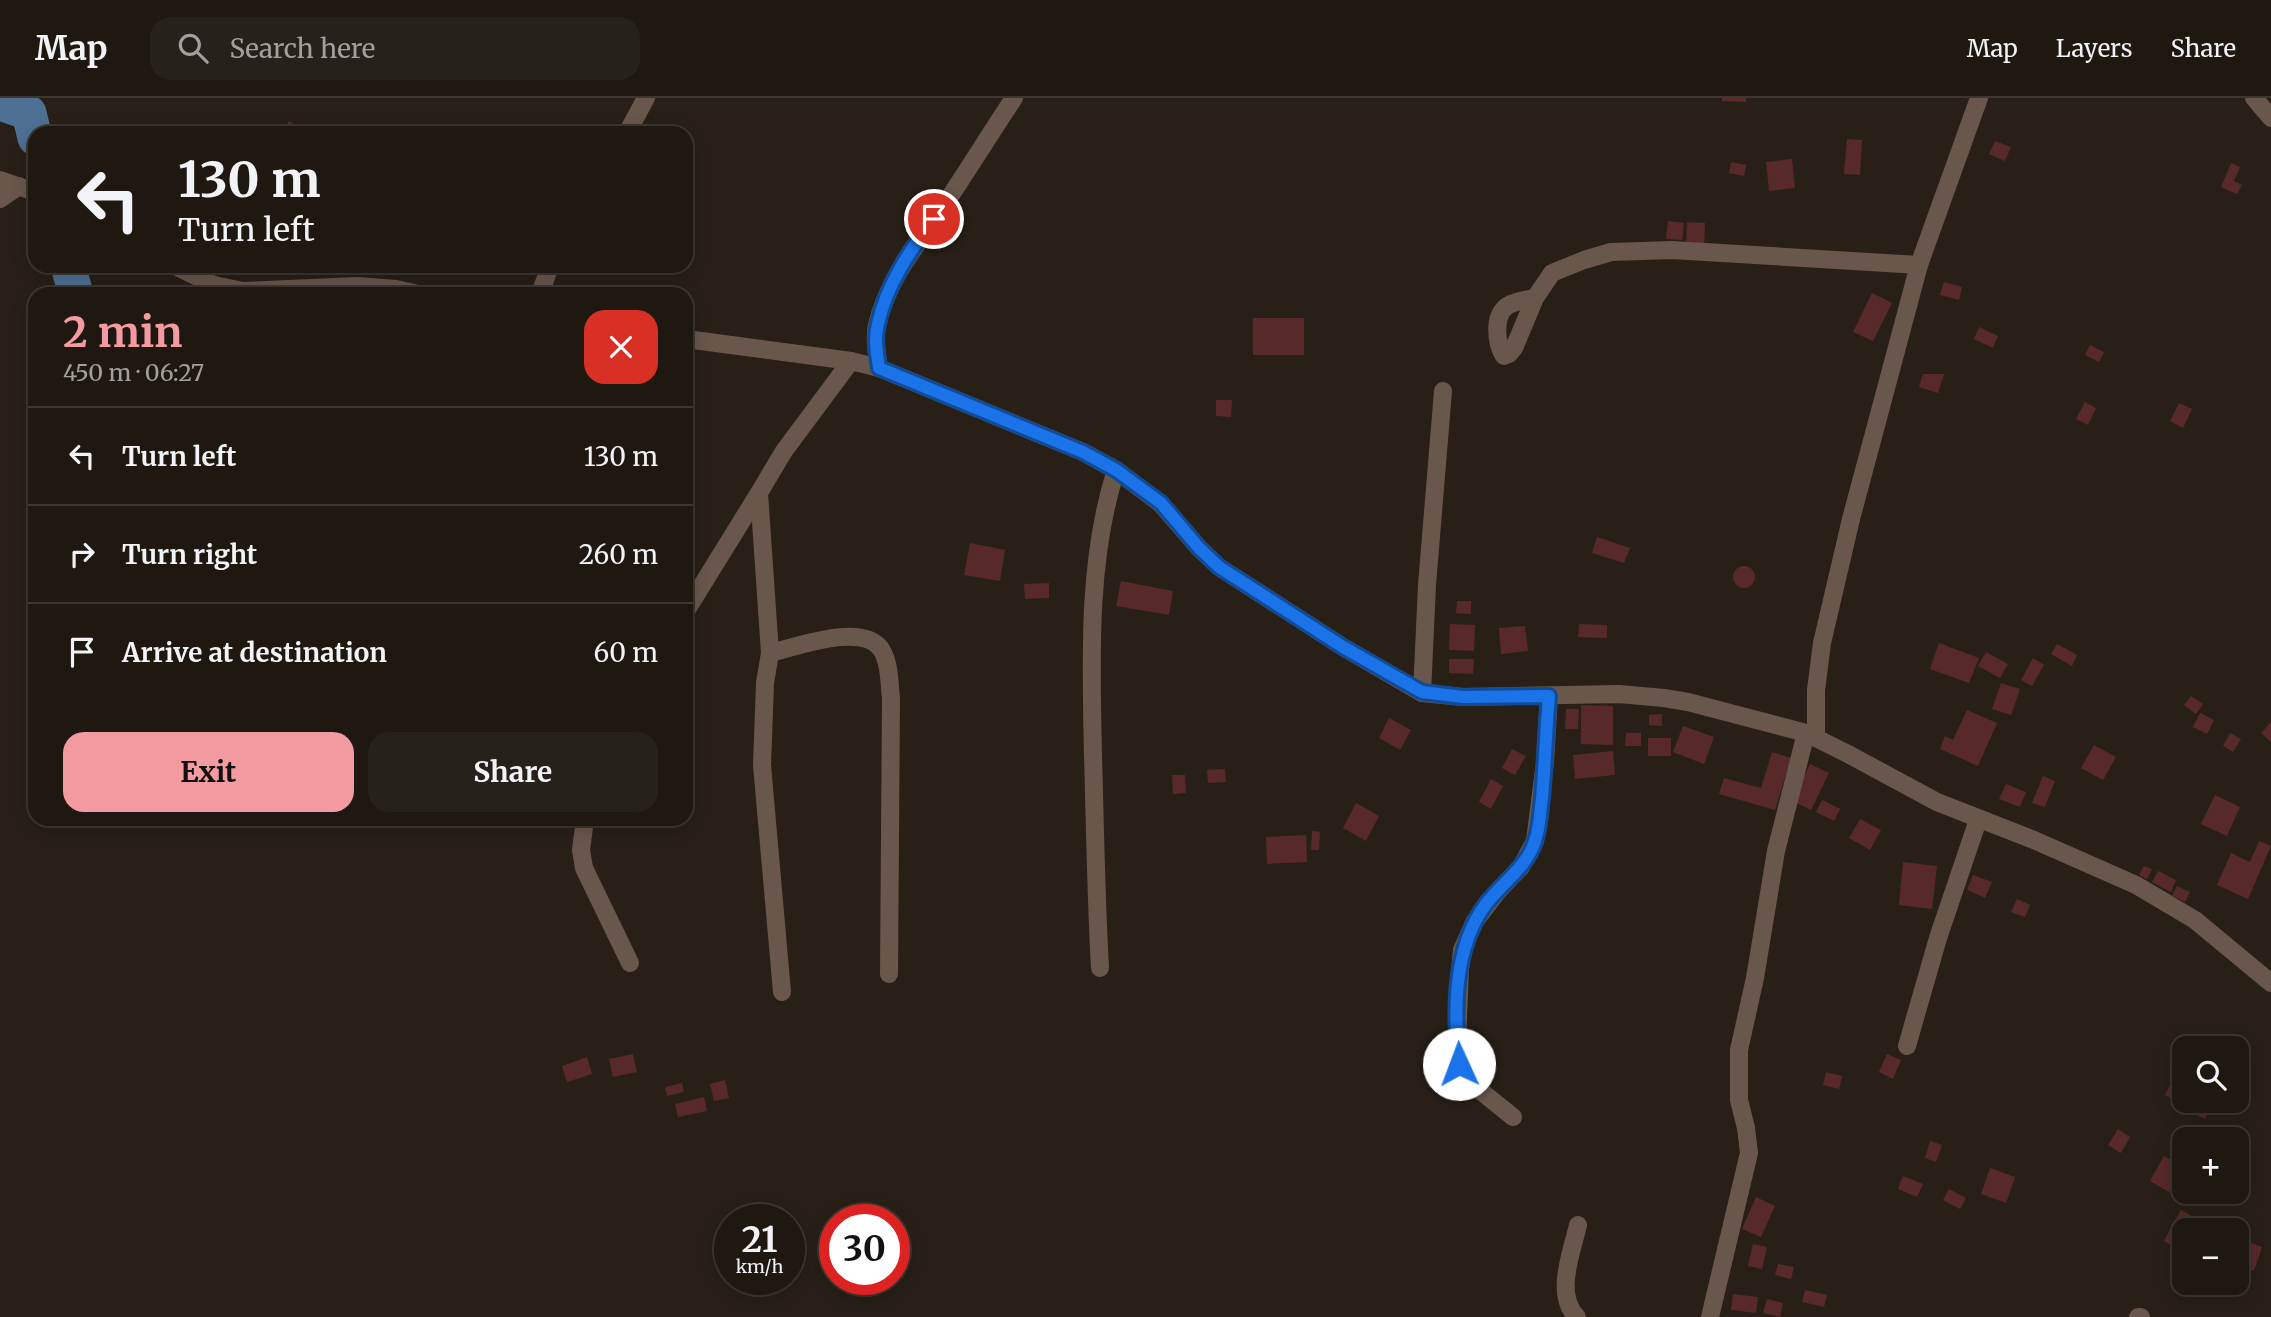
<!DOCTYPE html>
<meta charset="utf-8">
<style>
:root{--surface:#1e1811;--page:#26211a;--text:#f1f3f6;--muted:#a1a09f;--line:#3c3731;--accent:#f49aa1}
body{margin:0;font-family:Merriweather,serif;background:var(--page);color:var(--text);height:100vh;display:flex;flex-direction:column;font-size:26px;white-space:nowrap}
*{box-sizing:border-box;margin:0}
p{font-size:23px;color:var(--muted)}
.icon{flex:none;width:38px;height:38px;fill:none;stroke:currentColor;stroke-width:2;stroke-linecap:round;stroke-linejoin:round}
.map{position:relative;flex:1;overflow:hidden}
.panel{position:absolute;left:28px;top:189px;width:665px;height:539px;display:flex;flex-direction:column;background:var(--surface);border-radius:21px;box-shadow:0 4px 18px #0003,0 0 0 2px var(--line)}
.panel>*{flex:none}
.top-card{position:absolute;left:28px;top:28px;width:665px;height:147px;border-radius:21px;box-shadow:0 4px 18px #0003,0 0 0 2px var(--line);background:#1e1811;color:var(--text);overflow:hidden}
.controls{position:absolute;left:2172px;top:938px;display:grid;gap:14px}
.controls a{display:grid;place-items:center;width:77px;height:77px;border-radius:14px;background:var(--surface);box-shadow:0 4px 18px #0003,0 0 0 2px var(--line);font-size:35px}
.speed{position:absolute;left:714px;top:1106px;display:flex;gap:14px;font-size:35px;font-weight:700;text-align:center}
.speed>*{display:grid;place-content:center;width:91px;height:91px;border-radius:50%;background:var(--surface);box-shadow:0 4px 18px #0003,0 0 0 2px var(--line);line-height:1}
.speed small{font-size:18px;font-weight:400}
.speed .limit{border:10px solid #d22;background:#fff;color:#111}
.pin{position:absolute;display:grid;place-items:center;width:60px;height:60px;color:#fff;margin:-30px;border:4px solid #fff;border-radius:50%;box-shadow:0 2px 7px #0007}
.me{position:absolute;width:77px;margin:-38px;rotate:358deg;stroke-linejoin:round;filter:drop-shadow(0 0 5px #0008)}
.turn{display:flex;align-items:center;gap:24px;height:147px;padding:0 35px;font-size:32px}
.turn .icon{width:91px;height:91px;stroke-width:2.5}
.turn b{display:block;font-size:49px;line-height:60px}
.round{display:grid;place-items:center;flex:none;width:74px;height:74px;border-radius:21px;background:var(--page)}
.headline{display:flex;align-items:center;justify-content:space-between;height:119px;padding:0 35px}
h1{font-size:42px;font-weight:700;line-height:52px;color:var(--accent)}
.action{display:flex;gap:14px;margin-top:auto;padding:14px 35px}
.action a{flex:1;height:80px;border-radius:21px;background:var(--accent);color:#111;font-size:28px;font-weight:700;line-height:80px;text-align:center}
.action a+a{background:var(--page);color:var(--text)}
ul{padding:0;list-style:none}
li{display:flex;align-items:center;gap:21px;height:98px;padding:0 35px;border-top:2px solid var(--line)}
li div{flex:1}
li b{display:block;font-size:26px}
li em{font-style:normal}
header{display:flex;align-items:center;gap:42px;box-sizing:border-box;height:98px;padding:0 35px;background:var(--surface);border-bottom:2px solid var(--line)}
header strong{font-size:33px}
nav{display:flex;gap:38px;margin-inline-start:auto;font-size:24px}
.search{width:490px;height:63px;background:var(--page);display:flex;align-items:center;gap:18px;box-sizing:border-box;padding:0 24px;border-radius:21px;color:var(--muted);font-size:26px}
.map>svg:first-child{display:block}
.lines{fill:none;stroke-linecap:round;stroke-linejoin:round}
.river{stroke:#4f7095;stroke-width:35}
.building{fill:#582929}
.street{stroke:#69574b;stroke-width:18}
.route-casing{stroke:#114b97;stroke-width:18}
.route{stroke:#1a73e8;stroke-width:12}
</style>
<header>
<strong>Map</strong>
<div class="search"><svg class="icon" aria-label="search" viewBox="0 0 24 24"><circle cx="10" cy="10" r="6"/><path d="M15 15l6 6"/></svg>Search here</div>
<nav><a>Map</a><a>Layers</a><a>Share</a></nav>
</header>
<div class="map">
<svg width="2271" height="1219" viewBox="0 0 2271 1219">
<rect width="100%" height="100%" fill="#282017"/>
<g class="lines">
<g class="river">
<path d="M0,5l29,10 6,25"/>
<path d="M68,168l8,28"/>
</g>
</g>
<g class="building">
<path d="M1722,0h24v4l-24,-1z"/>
<path d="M289,23l17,10 -1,2h-23z"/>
<path d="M1847,41l15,1 -2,35 -16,-1z"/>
<path d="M1995,43l16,6 -6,14 -16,-7z"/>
<path d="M1792,61l3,29 -26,3 -3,-29z"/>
<path d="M1731,64l15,3 -2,11 -15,-3z"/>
<path d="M2231,65l9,4 -6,14 8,4 -5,9 -16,-7z"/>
<path d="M1668,123l16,2 -2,17 -16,-1z"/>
<path d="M1687,124l18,1 -1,24h-18z"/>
<path d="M1944,184l18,5 -3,13 -19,-5z"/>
<path d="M72,188l5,1 6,7h-20z"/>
<path d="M1872,195l20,10 -19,38 -20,-9z"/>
<rect x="1253" y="220" width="51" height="37"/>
<path d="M1979,229l19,9 -5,12 -19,-9z"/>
<path d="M2090,247l14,7 -5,10 -14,-7z"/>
<path d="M1923,276h21l-6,19 -19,-6z"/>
<path d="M1216,302h16l-1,17 -15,-1z"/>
<path d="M2085,304l11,6 -8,17 -12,-6z"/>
<path d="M2179,305l13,6 -9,19 -13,-7z"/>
<path d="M1597,439l33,11 -6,15 -32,-10z"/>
<path d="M970,445l35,7 -5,31 -36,-6z"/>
<circle cx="1744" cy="479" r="11"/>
<path d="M1121,483l52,10 -4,24 -53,-9z"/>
<path d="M1049,485v15l-24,1 -1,-15z"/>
<path d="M1457,503h14v13l-15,-1z"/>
<path d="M1450,526l25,1 -1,26 -25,-1z"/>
<path d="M1579,526l28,1v13l-29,-1z"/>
<path d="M1525,528l3,25 -27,3 -2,-26z"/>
<path d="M1939,545l40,15 -10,25 -39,-14z"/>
<path d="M2057,546l20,11 -5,11 -21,-12z"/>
<path d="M1986,554l22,12 -8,14 -22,-12z"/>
<path d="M2033,560l11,7 -12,21 -11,-6z"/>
<path d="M1449,561h25l-1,15 -24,-1z"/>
<path d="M2001,585l19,6 -9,26 -19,-6z"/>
<path d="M2191,598l12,8 -7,10 -12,-9z"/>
<path d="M1581,607l32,1v39l-32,-1z"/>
<path d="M1566,611h13l-1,20h-13z"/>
<path d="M1967,612l30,13 -19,43 -38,-17 5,-13 8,4z"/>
<path d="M2200,615l14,7 -7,14 -14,-7z"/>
<path d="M1662,616v12l-13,-1v-10z"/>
<path d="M1389,620l22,12 -11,20 -21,-12z"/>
<path d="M2271,624v20l-10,-9z"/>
<path d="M1683,628l31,11 -10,27 -31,-12z"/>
<path d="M1626,635h15v13h-16z"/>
<path d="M2230,635l11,6 -8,13 -10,-6z"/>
<rect x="1648" y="640" width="23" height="18"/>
<path d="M2094,647l22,12 -13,23 -22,-12z"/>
<path d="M1512,651l14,7 -11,19 -13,-7z"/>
<path d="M1613,653l2,24 -40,4 -2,-24z"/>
<path d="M1772,654l19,6 -16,52 -56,-16 5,-16 37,10z"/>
<path d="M1810,666l19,9 -18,37 -19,-9z"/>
<path d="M1225,671l1,13 -18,1 -1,-13z"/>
<path d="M1172,677h13l1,18 -13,1z"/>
<path d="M2043,678l12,5 -10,26 -13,-4z"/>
<path d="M1491,681l12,7 -12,23 -12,-7z"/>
<path d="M2006,686l20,8 -6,15 -21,-8z"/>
<path d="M2215,697l25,12 -13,29 -26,-12z"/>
<path d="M1822,702l18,9 -6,12 -18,-9z"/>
<path d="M1356,705l23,13 -13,25 -23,-13z"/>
<path d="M1860,721l21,11 -11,20 -21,-12z"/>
<path d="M1312,733l8,1 -1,18h-8z"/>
<path d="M1306,737l1,27 -40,2 -1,-27z"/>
<path d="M2259,743l12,5 -23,53 -31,-14 14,-32 19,9z"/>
<path d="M1903,764l34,4 -5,43 -33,-4z"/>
<path d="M2144,768l8,3 -5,10 -8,-4z"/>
<path d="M2158,773l18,9 -5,12 -19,-10z"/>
<path d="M1973,777l19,7 -7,16 -18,-8z"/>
<path d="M2177,788l13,6 -5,10 -13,-6z"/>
<path d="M2017,801l13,6 -5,12 -14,-5z"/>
<path d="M2202,938l21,12h-29z"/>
<path d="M633,956l4,18 -24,5 -4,-18z"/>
<path d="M1887,956l14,6 -8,19 -14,-7z"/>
<path d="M587,959l5,17 -25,8 -5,-16z"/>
<path d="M1826,974l16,4 -3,13 -16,-4z"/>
<path d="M2173,981l11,6 -6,16 -13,-6z"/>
<path d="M725,982l4,18 -15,3 -4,-17z"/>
<path d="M682,985l2,9 -17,4 -2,-9z"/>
<path d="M704,999l3,14 -29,6 -3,-13z"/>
<path d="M2182,1003h29l3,1 -9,17 -26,-12z"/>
<path d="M2118,1031l12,8 -9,16 -13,-8z"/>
<path d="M1930,1043l12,4 -6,17 -11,-4z"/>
<path d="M2164,1058l19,10 -14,26 -19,-11z"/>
<path d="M1990,1070l25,9 -9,26 -25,-9z"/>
<path d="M1903,1078l20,8 -6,13 -19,-8z"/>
<path d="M1949,1091l17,9 -6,11 -17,-9z"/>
<path d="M1756,1099l19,9 -14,31 -19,-8z"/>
<path d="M2181,1112l24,13 -4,7h-17v22l-20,-11z"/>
<path d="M2246,1143l16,6 -8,24 -17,-6z"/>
<path d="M1753,1146l14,3 -5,22 -14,-3z"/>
<path d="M1778,1166l16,3 -3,12 -16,-4z"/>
<path d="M1805,1192l22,5 -3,12 -22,-5z"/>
<path d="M1733,1196l25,3 -2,16 -25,-3z"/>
<path d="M1767,1201l16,4 -3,14 -17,-4z"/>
</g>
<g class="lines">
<g class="street">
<path d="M2254,0l17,20"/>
<path d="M627,35l19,-35"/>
<path d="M0,82l35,12"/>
<path d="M0,101l19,-13"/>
<path d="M175,168l39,19 29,6 114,-5 39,3 22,5"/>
<path d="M540,196l10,-28"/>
<path d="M1535,200c-9,2 -21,3 -28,8 -14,10 -11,38 -3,50l5,-2 5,-6 21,-50 17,-25 32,-13 27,-8 61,-2 247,15"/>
<path d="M686,241l165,22 28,7 204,84 33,18 45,34 38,44 20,19 124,80 79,46 41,4 156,-3 45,4 24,4 118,31 42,21 89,48 97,38 102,45 59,35 76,63"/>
<path d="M879,270c-2,-14 -5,-29 -2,-43 11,-49 46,-87 72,-127 22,-33 43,-67 65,-100"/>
<path d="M686,513l73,-118"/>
<path d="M770,555c27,-6 92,-31 111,-4 9,14 8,33 10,49l-2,276"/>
<path d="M1422,595l5,-108 16,-194"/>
<path d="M1816,640v-48l6,-47 29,-124 68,-254 60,-167"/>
<path d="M585,721l-4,31 3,18 46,95"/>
<path d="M1100,870c-4,-71 -5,-142 -7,-213 -2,-94 -6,-195 23,-285"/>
<path d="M782,894l-20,-227 3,-82 5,-30 -11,-160 25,-42 67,-90"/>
<path d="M1907,948l31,-108 40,-118"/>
<path d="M1513,1019l-41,-33 -13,-20 -2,-21 3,-73 2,-20 13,-29 23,-30 23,-24 14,-26 10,-79 4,-66"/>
<path d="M1577,1219c-23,-22 -5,-65 1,-92"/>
<path d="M1710,1219l39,-164 -3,-25 -7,-28v-50l16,-72 21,-127 30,-118"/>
<path d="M2138,1219h3"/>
</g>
</g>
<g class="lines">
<defs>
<path id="route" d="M934,121c-24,31 -48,67 -56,105 -4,15 -1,30 1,44l204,84 33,18 45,33 38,45 20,19 124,80 79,45 41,5 86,-1c-3,34 -4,68 -7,102 -2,14 -2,29 -7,43 -8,26 -32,41 -49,63 -33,44 -32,107 -27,160"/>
</defs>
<use href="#route" class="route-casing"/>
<use href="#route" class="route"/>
</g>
</svg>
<div class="controls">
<a><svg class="icon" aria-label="search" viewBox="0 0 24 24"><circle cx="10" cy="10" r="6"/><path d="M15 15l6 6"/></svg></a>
<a>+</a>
<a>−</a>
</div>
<div class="speed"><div>21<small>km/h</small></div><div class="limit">30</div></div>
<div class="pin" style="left:934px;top:121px;background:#d93025"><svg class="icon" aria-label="arrive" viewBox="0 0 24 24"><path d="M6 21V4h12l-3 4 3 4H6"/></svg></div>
<svg class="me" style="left:1459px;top:966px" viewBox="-20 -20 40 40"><circle r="19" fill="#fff"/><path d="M0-13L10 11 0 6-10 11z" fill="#1a73e8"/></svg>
<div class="top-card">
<div class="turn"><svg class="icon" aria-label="left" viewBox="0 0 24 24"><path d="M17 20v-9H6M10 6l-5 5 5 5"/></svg><div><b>130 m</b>Turn left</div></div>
</div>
<section class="panel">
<div class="headline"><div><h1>2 min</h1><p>450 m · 06:27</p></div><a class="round" style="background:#d93025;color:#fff"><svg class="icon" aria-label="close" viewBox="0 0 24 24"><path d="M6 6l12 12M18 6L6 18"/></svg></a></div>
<ul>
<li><svg class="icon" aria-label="left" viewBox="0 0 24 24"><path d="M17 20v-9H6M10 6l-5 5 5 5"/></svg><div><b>Turn left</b></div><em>130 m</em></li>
<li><svg class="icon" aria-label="right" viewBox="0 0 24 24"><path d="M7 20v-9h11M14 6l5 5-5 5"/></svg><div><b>Turn right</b></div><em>260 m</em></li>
<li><svg class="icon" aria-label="arrive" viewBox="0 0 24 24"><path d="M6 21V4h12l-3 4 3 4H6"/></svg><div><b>Arrive at destination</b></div><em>60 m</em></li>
</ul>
<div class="action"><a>Exit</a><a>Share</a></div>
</section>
</div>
